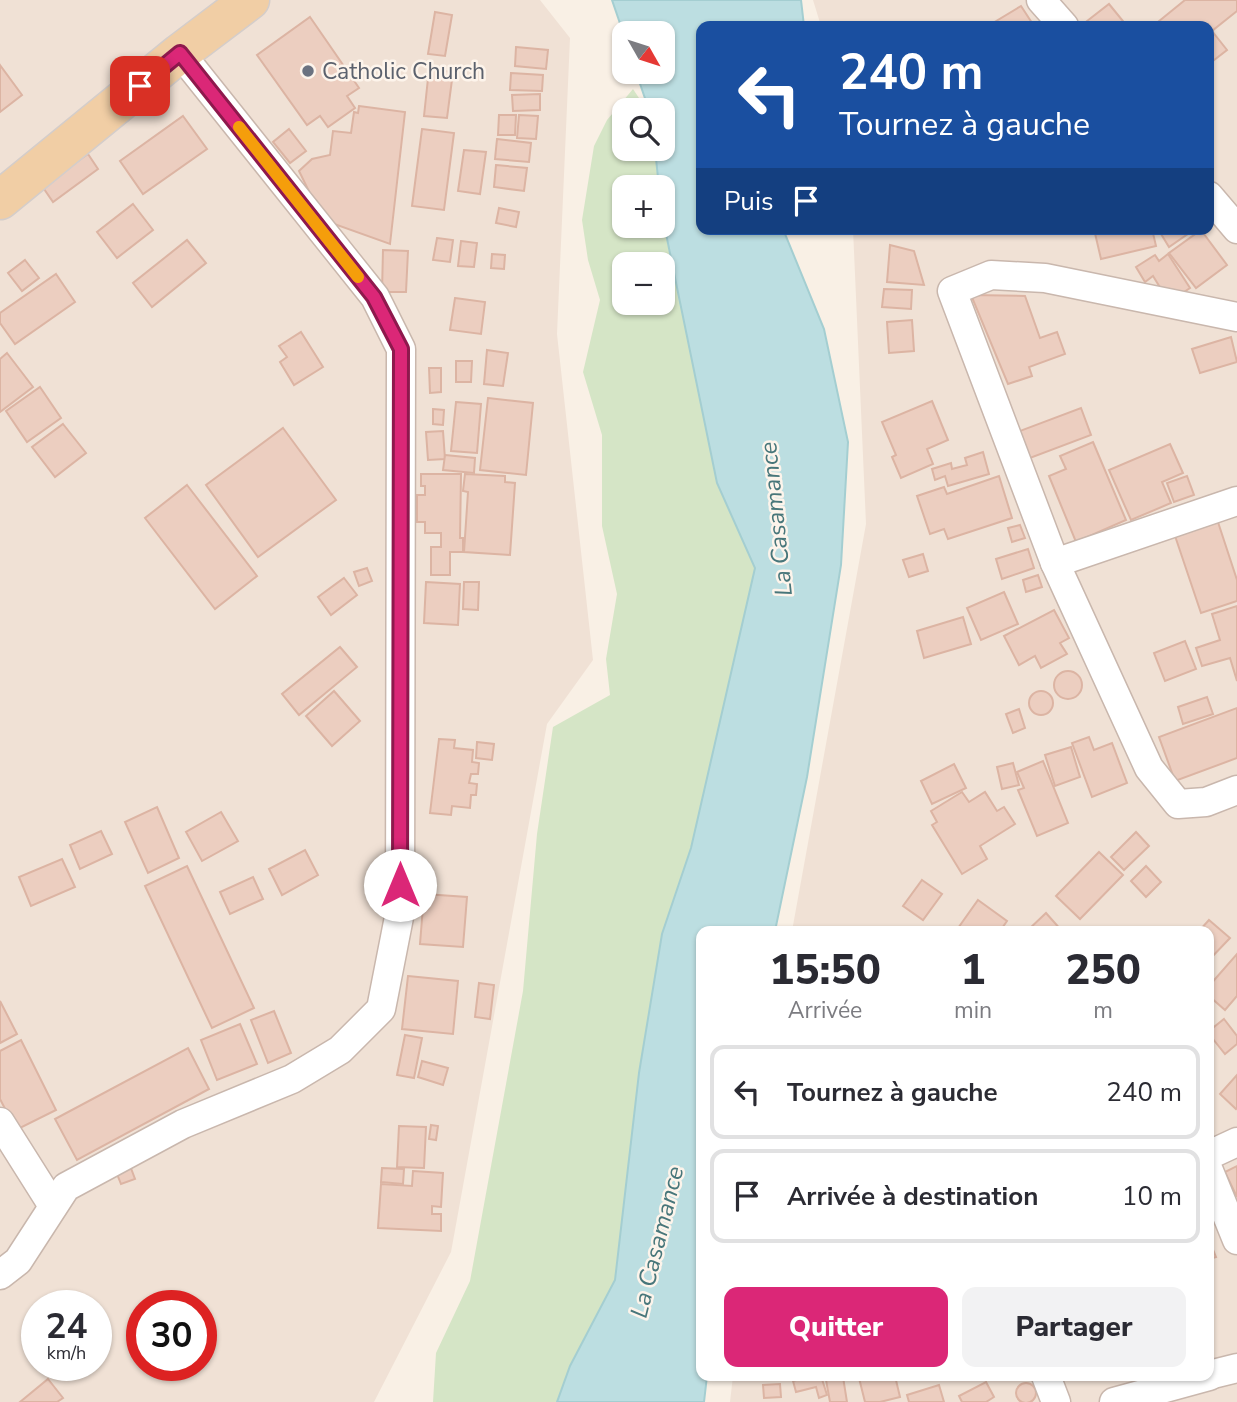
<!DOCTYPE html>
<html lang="fr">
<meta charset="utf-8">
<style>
:root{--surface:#fff;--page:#f2f2f3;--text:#2b2b33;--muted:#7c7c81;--line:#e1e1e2;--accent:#db2777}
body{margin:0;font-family:"Nunito Sans",sans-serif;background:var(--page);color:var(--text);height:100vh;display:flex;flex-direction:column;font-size:26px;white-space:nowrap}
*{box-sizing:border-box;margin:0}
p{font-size:23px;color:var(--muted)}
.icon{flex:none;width:38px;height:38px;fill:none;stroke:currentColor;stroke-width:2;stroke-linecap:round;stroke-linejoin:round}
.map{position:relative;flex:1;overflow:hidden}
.drawer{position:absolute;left:696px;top:926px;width:518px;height:455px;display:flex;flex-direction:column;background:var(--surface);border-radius:14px;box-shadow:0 2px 5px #0004}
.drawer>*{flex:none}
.hud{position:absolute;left:696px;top:21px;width:518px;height:214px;border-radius:14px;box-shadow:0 2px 5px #0004;background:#1a4fa0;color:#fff;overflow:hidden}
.needle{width:46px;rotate:129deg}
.tools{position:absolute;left:612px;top:21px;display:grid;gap:14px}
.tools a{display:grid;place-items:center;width:63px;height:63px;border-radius:14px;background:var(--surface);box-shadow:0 2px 5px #0004;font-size:35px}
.speed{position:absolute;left:21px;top:1290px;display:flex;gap:14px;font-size:35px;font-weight:700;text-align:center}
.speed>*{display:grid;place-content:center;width:91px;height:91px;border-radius:50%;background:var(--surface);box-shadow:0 2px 5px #0004;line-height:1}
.speed small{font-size:18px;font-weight:400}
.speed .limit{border:10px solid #d22;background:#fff;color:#111}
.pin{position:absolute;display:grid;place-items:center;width:60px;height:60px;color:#fff;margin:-30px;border-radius:14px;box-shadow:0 4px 10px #0006}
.me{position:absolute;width:77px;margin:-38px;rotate:0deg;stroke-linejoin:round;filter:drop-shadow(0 0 5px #0008)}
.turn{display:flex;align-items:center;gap:24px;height:147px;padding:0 28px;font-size:32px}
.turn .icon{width:91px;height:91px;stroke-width:2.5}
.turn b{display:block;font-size:49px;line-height:60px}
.then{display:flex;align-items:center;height:66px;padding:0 28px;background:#0003;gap:14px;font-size:26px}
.eta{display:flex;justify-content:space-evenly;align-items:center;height:119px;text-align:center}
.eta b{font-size:42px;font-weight:800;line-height:49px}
.action{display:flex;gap:14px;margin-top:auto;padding:14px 28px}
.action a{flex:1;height:80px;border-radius:14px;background:var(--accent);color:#fff;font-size:28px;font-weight:800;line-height:80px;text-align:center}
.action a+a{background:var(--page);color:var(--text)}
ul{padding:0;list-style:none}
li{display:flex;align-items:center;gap:21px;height:94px;margin:0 14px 10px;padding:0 14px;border:4px solid var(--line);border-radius:14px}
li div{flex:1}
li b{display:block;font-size:26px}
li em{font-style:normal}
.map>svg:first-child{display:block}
.residential{fill:#f0e1d5;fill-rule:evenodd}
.green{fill:#d5e5c6;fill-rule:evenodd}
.water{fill:#bcdee1;stroke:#a4ced1;stroke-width:2}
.building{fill:#eccec0;stroke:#dcb4a3;stroke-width:2}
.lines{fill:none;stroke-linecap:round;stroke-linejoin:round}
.street-casing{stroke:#c9b7ad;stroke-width:31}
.primary-casing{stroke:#d4cdca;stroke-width:41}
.street{stroke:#fff;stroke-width:28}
.primary{stroke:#f1cea5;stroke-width:38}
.route-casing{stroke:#8e194d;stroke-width:18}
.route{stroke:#db2777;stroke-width:12}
.slow{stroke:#f59e0b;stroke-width:12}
.worship-dot{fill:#6b7280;stroke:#fdf4eb;stroke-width:2.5}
.labels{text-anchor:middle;stroke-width:5;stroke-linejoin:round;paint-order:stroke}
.worship-label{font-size:23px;fill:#5b616d;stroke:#fdf4eb;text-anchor:start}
.water-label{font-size:24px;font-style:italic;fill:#47767a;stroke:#fdf4eb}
</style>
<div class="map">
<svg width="1237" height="1402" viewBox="0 0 1237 1402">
<rect width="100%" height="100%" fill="#f9f0e5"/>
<g class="residential">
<path d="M0,0h540l30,38 -13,296 36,326 -46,64 -96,528 -77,150h-374zM37,1306h59v59h-59zM142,1306h59v59h-59z"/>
<path d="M813,0h424v1402h-507l3,-26h476v-445h-417l74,-407 -13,-295h356v-203h-388z"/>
</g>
<path class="green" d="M633,89l14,21h-22v39h30l4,38h-34v39h38v-7l54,264 38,85 -64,280 -29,86 -23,139 -24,207 -45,86 -13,36h-124l3,-49 34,-72 53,-290 14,-157 16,-107 57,-32 -4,-36 11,-65 -15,-68v-91l-19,-63 17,-72 -12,-40 -6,-40 12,-74 13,-26zM625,264h38v39h-38z"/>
<path class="water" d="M612,0h189l3,26h-102v203h81l41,100 24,113 -7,123 -34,212 -32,154h-73v265l-2,14 2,4v162h5l-3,26h-147l13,-36 45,-86 24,-207 23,-139 29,-86 64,-280 -38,-85 -54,-264v-32h-4l-4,-38h8v-39h-14l-13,-38h27v-39h-38v5z"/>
<g class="building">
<path d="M1185,0h52v11l-25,20 15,19 -18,14v-38h-56z"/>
<path d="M1109,4l18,22h-35l-5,-5z"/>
<path d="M1021,6l13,20h-46z"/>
<path d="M435,12l17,3 -7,41 -17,-2z"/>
<path d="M310,17l49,71 -12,8 8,12 -27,19 -8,-11 -13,9 -50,-70z"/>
<path d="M516,47l32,3 -2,19 -31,-3z"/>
<path d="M0,65l22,30 -22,17z"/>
<path d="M429,69l24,3 -6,46 -23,-2z"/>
<path d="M511,73l32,2 -1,16 -32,-1z"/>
<path d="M540,94v16l-27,1 -1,-16z"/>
<path d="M359,106l46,6 -15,132 -67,-24 -24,-49 13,-12 18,-4 3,-24 18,2 3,-21 4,1z"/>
<path d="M499,115h17l-1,20h-17z"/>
<path d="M519,115l19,1 -2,23 -19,-1z"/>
<path d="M183,116l24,33 -64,45 -23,-33z"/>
<path d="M289,129l17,22 -16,12 -17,-21z"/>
<path d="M422,129l32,4 -10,77 -32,-4z"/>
<path d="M497,139l34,4 -2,19 -34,-3z"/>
<path d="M464,150l22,2 -6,42 -22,-3z"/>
<path d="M88,154l10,15 -45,33 -11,-16z"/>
<path d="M496,165l31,3 -3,23 -30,-4z"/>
<path d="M133,204l20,26 -36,28 -20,-26z"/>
<path d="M499,208l20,4 -3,15 -20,-4z"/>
<path d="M1094,229h58l4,17 -55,13z"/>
<path d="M1158,229h37l-26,18z"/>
<path d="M1201,230l26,35 -31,23 -27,-35z"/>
<path d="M437,238l16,2 -3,22 -17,-2z"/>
<path d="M187,240l19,23 -54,44 -19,-24z"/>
<path d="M461,241l16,2 -3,24 -16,-1z"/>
<path d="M890,245l24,6 10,34 -37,-3z"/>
<path d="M383,250l25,1 -2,41h-24z"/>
<path d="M492,254l13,1 -1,14 -13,-1z"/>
<path d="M1168,254l22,34 -21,14 -16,-26 -8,6 -9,-15 19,-12 4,6z"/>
<path d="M25,260l14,18 -17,13 -14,-18z"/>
<path d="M56,274l19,28 -60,42 -15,-21v-10z"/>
<path d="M884,289l28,1 -1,19 -29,-2z"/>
<path d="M971,295l54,1 15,42 17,-6 8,22 -36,13 3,9 -24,8z"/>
<path d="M455,298l30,4 -4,32 -31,-4z"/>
<path d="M912,320l2,31 -25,2 -2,-31z"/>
<path d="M301,332l22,35 -29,18 -14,-23 7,-5 -8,-11z"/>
<path d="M1231,337l6,25 -37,11 -8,-24z"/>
<path d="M487,350l21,3 -5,33 -19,-2z"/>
<path d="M7,353l26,34 -33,25v-53z"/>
<path d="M456,361h16l-1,21h-15z"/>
<path d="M429,368h12v24l-11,1z"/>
<path d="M40,387l21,31 -34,24 -21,-31z"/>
<path d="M488,398l45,5 -7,72 -46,-5z"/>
<path d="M932,401l16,39 -21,9 6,15 -32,14 -9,-21 4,-2 -14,-33z"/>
<path d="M456,402l25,2 -4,49 -26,-2z"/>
<path d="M1081,408l10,27 -69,26 -10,-27z"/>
<path d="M433,409l11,1 -1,15 -10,-1z"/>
<path d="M63,424l23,29 -31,24 -23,-30z"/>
<path d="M283,428l53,72 -78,57 -52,-72z"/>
<path d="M443,431l2,28 -17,1 -2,-28z"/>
<path d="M1093,442l33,78 -50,22 -27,-66 17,-7 -6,-13z"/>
<path d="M1170,444l13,29 -21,9 9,21 -40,17 -22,-50z"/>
<path d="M983,452l6,22 -41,12 -3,-10 -10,4 -3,-11 19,-6 1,6 15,-4 -2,-7z"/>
<path d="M445,455l30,3 -1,15 -31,-3z"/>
<path d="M421,474h40l-1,64h3v14h-13v23h-19v-28h10v-14h-16v-11h-8v-27h8v-9h-4z"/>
<path d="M465,474l40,2v6l10,1 -5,72 -46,-3 4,-60 -5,-1z"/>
<path d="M999,476l13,42 -64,21 -4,-10 -14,5 -13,-38 27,-9 3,7z"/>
<path d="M1187,476l7,19 -20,7 -7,-19z"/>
<path d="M187,485l70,91 -42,33 -70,-91z"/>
<path d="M1215,513l22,67v21l-36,12 -29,-86z"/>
<path d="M1020,525l5,13 -13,4 -4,-14z"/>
<path d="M1028,549l6,19 -32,11 -6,-20z"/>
<path d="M923,554l5,17 -19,6 -6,-17z"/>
<path d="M367,568l5,13 -13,5 -5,-14z"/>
<path d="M1038,575l4,12 -16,5 -3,-12z"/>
<path d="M344,578l13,17 -26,20 -13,-18z"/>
<path d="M426,582l34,2 -2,41 -34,-2z"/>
<path d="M464,582h15l-1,28 -15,-1z"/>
<path d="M1004,592l14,32 -37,16 -14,-32z"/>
<path d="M1237,606v75l-7,-23 -28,8 -6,-18 24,-8 -8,-26z"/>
<path d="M1054,610l15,28 -9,5 7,11 -26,14 -6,-12 -16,9 -15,-29z"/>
<path d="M963,617l8,27 -47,14 -7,-27z"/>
<path d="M1185,641l11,28 -31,12 -11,-28z"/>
<path d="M340,647l17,20 -58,48 -17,-21z"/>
<circle cx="1068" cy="685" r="14"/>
<circle cx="1041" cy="703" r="12"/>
<path d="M334,691l26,30 -28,25 -26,-30z"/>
<path d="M1207,697l6,17 -30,10 -5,-17z"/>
<path d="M1237,708v50l-62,23 -16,-44z"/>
<path d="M1019,709l6,19 -12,5 -7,-19z"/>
<path d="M1089,737l5,13 18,-7 15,40 -35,14 -20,-54z"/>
<path d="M439,739l16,1 -1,8 19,2 -1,12 7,1 -1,11h-7l-2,9 8,1 -1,11h-5l-1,13 -18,-2 -1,9 -21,-2z"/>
<path d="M477,742l17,2 -2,16 -16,-2z"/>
<path d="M1071,747l9,30 -25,9 -10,-31z"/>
<path d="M1043,761l25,62 -31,13 -19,-46 6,-2 -7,-16z"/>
<path d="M1013,763l6,22 -17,4 -5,-22z"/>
<path d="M954,764l12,24 -34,16 -11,-23z"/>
<path d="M962,792l7,10 16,-10 12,19 7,-4 11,17 -35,22 7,13 -25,15 -30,-49 5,-3 -6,-11z"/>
<path d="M157,807l22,51 -31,15 -23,-51z"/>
<path d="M221,812l17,29 -36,20 -16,-29z"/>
<path d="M101,831l11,23 -32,15 -10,-24z"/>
<path d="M1136,832l13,14 -25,24 -13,-13z"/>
<path d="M305,850l13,25 -36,20 -13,-26z"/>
<path d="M1099,852l24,23 -43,44 -24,-23z"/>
<path d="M62,859l13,28 -44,19 -12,-29z"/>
<path d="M187,866l67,142 -42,20 -67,-142z"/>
<path d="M1146,866l15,16 -15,15 -15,-16z"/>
<path d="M253,877l10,22 -33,15 -10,-22z"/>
<path d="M922,880l20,14 -19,26 -20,-14z"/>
<path d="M424,894l43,3 -4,50 -43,-3z"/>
<path d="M978,900l29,21 -7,10h-44z"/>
<path d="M1046,913l16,18h-35z"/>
<path d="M1209,920l21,18 -21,22v-29h-10z"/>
<path d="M1237,954v42l-12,14 -16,-14v-10z"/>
<path d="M408,976l50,5 -5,53 -51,-5z"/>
<path d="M479,983l15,2 -4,34 -15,-2z"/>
<path d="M0,1001l17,33 -17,9z"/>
<path d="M274,1011l17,42 -23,10 -17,-43z"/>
<path d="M1224,1019l13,17v8l-12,10 -16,-20v-3z"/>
<path d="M240,1024l17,40 -40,16 -16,-40z"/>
<path d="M405,1035l17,3 -8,40 -17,-3z"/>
<path d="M21,1040l35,70 -40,20 -16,-31v-48z"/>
<path d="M188,1048l21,41 -132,71 -22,-41z"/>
<path d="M422,1061l26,7 -5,17 -25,-8z"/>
<path d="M1237,1075v33l-1,1 -16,-15z"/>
<path d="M431,1125l7,1 -2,14 -7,-1z"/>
<path d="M399,1126l27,1 -2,41 -27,-1z"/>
<path d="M129,1163l6,16 -14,5 -6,-15z"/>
<path d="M1237,1166v31l-12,-25z"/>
<path d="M382,1168l22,1 -1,15 -22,-2z"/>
<path d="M413,1171l30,2 -2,34 -9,-1v8h9v17l-63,-3 3,-44 31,2z"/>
<path d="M1209,1240l7,17 -7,2z"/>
<path d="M810,1376h11l6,19 -8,3 -3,-11 -20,5 -3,-11z"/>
<path d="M868,1376h27l5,21 -20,5h-15l-6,-24z"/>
<path d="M843,1377l4,25h-17l-4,-22z"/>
<path d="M48,1379l15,19 -6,4h-37z"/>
<path d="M986,1382l8,15 -8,5h-24l-3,-6z"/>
<circle cx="1026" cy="1393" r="10"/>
<path d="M780,1384l1,13 -17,1 -1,-13z"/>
<path d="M939,1385l5,17h-35l-2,-7z"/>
</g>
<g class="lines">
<defs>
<g id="street">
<path d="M1041,0l23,26"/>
<path d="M1209,196l28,33"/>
<path d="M1237,317l-192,-39 -54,-3 -39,16 103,272 94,205 29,36 28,-2 31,-12"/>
<path d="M1055,563l182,-62"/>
<path d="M0,1122l53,84"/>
<path d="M1209,1155l28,-13"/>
<path d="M1209,1171l28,69"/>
<path d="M0,1275l18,-14 48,-74 117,-63 109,-45 48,-29 41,-41 19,-97 1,-563 -26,-52 -195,-244"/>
<path d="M1209,1375l28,-7"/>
<path d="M1046,1376l10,26"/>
<path d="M1114,1402l95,-26"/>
</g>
<path id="primary" d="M0,200l180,-147 70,-53"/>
</defs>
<use href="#street" class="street-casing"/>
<use href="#primary" class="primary-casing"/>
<use href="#street" class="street"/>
<use href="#primary" class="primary"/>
</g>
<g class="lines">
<defs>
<path id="route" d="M140,86l40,-33 194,244 27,52 -1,536"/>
</defs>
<use href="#route" class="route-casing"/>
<use href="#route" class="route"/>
<path class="slow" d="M239,127l119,150"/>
</g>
<circle class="worship-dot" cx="308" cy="71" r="7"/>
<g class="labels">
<g class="worship-label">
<text x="322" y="79">Catholic Church</text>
</g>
<g class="water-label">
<text transform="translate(776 519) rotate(-96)" y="8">La Casamance</text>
<text transform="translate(657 1242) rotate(-76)" y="8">La Casamance</text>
</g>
</g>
</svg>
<div class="tools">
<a><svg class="needle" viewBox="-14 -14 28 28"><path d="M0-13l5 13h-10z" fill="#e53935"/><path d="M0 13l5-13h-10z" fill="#7c7c81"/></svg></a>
<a><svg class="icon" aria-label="search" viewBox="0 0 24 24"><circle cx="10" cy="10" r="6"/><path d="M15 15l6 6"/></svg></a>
<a>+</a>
<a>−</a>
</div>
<div class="speed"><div>24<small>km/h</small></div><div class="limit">30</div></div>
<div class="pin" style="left:140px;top:86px;background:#d93025"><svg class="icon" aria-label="arrive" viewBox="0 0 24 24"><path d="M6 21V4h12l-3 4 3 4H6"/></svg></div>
<svg class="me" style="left:400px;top:885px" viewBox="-20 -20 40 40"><circle r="19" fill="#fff"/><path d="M0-13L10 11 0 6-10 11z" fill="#db2777"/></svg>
<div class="hud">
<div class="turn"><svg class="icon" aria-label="left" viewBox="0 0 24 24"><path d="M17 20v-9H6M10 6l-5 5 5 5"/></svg><div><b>240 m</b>Tournez à gauche</div></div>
<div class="then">Puis<svg class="icon" aria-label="arrive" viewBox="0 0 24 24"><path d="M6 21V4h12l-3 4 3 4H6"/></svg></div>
</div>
<section class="drawer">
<div class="eta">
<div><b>15:50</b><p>Arrivée</p></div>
<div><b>1</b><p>min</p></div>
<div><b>250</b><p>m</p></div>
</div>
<ul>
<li><svg class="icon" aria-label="left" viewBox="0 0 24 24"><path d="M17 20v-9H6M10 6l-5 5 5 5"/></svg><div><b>Tournez à gauche</b></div><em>240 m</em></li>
<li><svg class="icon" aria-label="arrive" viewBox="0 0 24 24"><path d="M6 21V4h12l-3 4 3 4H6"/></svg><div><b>Arrivée à destination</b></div><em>10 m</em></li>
</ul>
<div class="action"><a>Quitter</a><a>Partager</a></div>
</section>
</div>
